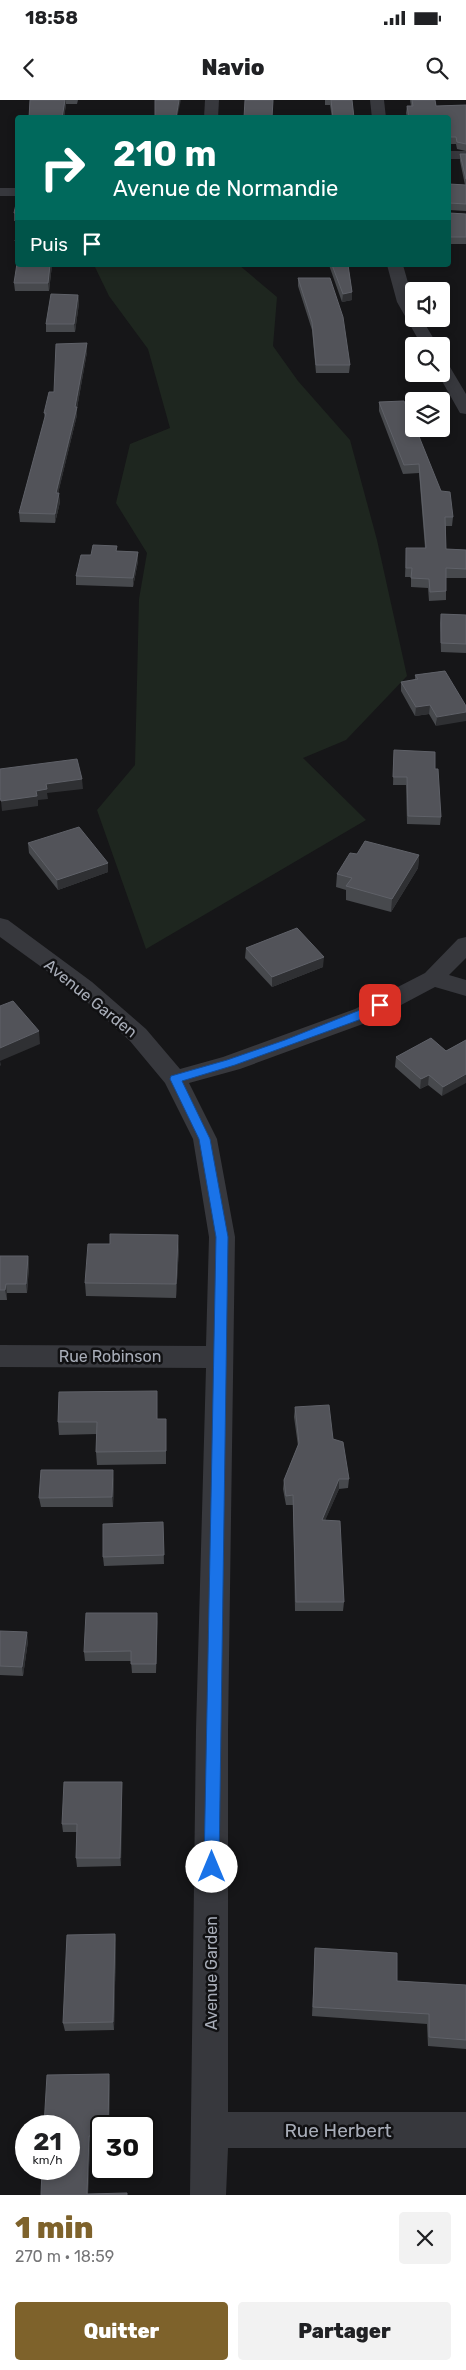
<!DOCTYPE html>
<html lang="fr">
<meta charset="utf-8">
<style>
:root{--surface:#fff;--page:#f2f2f2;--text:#202124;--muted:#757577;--accent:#7e622b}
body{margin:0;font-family:Rubik,sans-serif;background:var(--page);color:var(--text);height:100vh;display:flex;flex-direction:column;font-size:19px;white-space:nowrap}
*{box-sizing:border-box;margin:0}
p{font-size:16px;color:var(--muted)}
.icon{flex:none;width:28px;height:28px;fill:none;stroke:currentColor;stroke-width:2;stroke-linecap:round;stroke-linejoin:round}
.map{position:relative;height:2095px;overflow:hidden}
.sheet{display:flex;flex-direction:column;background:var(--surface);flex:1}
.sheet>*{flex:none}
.guide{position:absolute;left:15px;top:15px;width:436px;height:152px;border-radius:5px;box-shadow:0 2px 8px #0003;background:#00695c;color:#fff;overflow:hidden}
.buttons{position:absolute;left:405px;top:182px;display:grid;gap:10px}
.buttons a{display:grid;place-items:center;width:45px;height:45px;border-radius:5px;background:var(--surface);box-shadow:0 2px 8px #0003;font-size:25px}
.speed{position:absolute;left:15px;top:2015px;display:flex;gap:10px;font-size:25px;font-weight:700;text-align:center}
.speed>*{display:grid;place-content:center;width:65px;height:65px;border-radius:50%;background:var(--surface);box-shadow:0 2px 8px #0003;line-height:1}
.speed small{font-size:12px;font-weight:400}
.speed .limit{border:2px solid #111;border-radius:8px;background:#fff;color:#111}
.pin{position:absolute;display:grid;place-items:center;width:42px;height:42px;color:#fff;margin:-21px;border-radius:10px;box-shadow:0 2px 8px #0006}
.me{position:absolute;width:55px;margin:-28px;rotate:0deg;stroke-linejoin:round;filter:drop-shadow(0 0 4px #0008)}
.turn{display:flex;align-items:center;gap:18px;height:105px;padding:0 15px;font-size:22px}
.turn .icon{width:65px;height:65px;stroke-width:2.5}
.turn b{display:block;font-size:35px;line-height:42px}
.then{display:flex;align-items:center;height:48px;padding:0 15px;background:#0003;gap:10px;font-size:19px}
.round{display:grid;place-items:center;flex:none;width:52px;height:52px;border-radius:5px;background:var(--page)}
.summary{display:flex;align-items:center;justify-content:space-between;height:85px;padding:0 15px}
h1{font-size:30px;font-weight:800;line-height:38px;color:var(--accent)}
.primary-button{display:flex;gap:10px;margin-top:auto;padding:10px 15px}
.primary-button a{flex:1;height:58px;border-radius:5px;background:var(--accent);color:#fff;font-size:20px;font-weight:800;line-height:58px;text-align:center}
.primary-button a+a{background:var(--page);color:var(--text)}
.status{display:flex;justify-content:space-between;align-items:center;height:35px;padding:0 25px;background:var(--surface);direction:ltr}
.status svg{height:14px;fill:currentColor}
header{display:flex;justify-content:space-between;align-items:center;height:65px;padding:0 15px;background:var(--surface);font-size:22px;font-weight:800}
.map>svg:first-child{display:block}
.green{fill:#1e261f}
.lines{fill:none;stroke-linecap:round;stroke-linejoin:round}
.minor{fill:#37383d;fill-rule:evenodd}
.wall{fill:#47494d}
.shaded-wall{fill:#2f3033}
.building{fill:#525359;stroke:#5f6168}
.route{fill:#1a73e8;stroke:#114b97}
.labels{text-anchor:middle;stroke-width:5;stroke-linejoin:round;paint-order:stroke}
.street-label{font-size:16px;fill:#a8adb8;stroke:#111113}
.near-street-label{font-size:19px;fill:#a8adb8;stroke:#111113}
</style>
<div class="status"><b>18:58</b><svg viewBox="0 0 49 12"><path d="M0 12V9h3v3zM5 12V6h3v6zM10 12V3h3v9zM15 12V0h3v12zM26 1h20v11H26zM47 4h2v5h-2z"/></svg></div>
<header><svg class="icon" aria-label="back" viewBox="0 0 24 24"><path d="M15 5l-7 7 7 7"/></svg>Navio<svg class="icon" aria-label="search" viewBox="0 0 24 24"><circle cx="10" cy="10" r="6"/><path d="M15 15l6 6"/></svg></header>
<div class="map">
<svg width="466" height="2095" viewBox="0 0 466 2095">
<rect width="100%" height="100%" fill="#161618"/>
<path class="green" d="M94,165h145l38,32 -4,49 25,35 52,59 27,100 30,136 -61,64 -43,18 63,62 -220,129 -49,-139 38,-45 4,-166 8,-46 -31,-50 14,-59 40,-16 -22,-79 -39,-53z"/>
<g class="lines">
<g class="minor">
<path d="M205,0h14l-1,18h-14z"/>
<path d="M370,0h14l2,18h-14z"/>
<rect x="449" y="51" width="17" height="8"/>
<rect x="0" y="88" width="18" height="8"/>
<path d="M387,165h16l11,39v15h8l16,27h-16l-25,-44z"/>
<path d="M441,260l6,2 19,32v20l-6,-1 -22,-39h3z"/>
<path d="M0,818l8,2 84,62 54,47 34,40 43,-12 132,-48 70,-36 33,-34 8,-2v21l-17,17 17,5v16l-31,-9 -64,34 -131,48 -51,14 28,56 18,98 -7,493v382h238v36h-238l-2,47h-36l6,-465 10,-362 -206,-1v-22l206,1 3,-109 -16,-98 -28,-56 -35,-42 -54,-49 -76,-55z"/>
</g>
</g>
<g class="wall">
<path d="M30,0h48l-1,4h-11l-2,14h-35z"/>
<path d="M325,0h27l2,18h-22l-2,-13h-5z"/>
<path d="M410,0h25l1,6 30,-1v46l-9,-2 -1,-5h-7v-26h-42l-1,-5 1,-7h4z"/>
<path d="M460,54h6v57l-17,-1v-26l16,1 -5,-24z"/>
<path d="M18,95v26h-4v-8z"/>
<path d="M449,113l17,1v30h-17z"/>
<path d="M18,133v17h-2l-1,-9z"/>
<path d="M52,165l-3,26h-34l-1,-8z"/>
<path d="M329,165h19l4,27v8l-10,2z"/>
<path d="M298,178l52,87 -1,8h-33l-4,-43 -14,-44z"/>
<path d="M78,195l1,8 -4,29h-29v-8z"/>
<path d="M87,252l-10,56v7l-19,78 2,9 -5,21 -35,-1 -1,-9 26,-95 -1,-5 10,-21z"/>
<path d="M379,302l62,89 12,26 -1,9h-6v23l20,1v28h-20v22l-17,1 -1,-13 -17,-1v-10h-6l1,-29h19l-6,-75 -16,1 -24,-63z"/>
<path d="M117,451l21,1v9l-5,26 -57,-2v-9l15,-21z"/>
<path d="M441,514l25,1v38l-25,-1 -1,-29z"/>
<path d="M445,571l-9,55 -7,-12 -14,2 -14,-25v-9l14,-2v-5z"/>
<path d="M394,650l41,19 6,48 -1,8 -33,-1 -1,-39h-13z"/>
<path d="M28,743l80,29 -50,18 -29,-37z"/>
<path d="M357,754l62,1 -1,13 -27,44 -45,-12v-10l-10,-3 1,-13z"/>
<path d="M246,848l77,19 -51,20 -27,-29z"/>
<path d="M466,940l-24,56 -14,-11 -8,4 -25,-22 1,-10 50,-6z"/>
<path d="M179,1148l-3,50 -90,-2 -1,-13z"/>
<path d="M0,1156h28l1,10 -2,27h-20v7h-7z"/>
<path d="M157,1291v28l9,13v32l-69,1 -1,-13 1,-18 -38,1 -1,-13z"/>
<path d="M295,1307l38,32 16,40 -1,9 -9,1 -14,31 19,82 -1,9h-48l-2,-106h-7l-3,-16 1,-9 14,-34 -4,-29z"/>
<path d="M114,1379l-1,28h-72l-2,-9z"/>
<path d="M163,1422l1,42 -60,2 -1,-9z"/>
<path d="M157,1513l-1,60h-24l-1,-12h-46l-1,-9z"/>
<path d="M0,1531l28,10 -5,35 -23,-1z"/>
<path d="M122,1682v8l-1,76 -44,1 -1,-9 1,-26h-14l-1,-8z"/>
<path d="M115,1834l1,8 -2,88 -49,1 -2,-8z"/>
<path d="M315,1848l82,33 69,4v64l-38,-3 -1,-22 -115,-8z"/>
<path d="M110,1982l-1,44h-8v17h-11l-2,51 -47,1z"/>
</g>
<g class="shaded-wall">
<path d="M65,0h1v4l-2,14h-2z"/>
<path d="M179,0h2l-4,18h-1z"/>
<path d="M50,165h2l-3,26 -1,-8z"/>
<path d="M352,192v8l-10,2 1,-8z"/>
<path d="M78,195l1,8 -4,29 -1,-8z"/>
<path d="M87,243v9l-10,56v7l-21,87v-9l19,-86z"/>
<path d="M59,393l1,9 -5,21v-9z"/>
<path d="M138,452v9l-5,26v-9z"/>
<path d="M430,605l-1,9 -14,2 1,-9z"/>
<path d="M466,612v9l-30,5 1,-9z"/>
<path d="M82,679l1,10 -36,4 1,6 -10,1v6l-36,5 -1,-10 35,-10 10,-7z"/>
<path d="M419,755l-1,13 -27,44 1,-13z"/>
<path d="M108,763v9l-50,18 -1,-10z"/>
<path d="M324,857l-1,10 -51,20v-10z"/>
<path d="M39,931l1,13 -40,17 1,4 -1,1v-18z"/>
<path d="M466,974v9l-24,13 1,-9z"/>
<path d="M429,975l-1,10 -8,4 1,-10z"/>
<path d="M178,1135l1,13 -3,50v-14z"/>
<path d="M28,1156l1,10 -2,27 -1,-9z"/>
<path d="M6,1184l1,9v7l-2,-10z"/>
<path d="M113,1370l1,9 -1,28 -1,-10z"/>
<path d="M339,1379v10l-18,41 1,-10z"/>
<path d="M157,1513l1,9 -2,51v-9z"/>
<path d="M27,1532l1,9 -5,35 -1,-9z"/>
<path d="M122,1682v8l-1,76 -1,-8z"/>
<path d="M115,1834l1,8 -2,88 -1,-8z"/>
<path d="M109,1974l1,8 -1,44h-1z"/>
<path d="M89,2036l1,7 -2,52h-1z"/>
</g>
<g class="building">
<path d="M30,0h35l-3,18h-33z"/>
<path d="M155,0h24l-3,18h-27l6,-1z"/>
<path d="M245,0h28l-1,18h-28z"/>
<path d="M331,0h21l2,18h-21z"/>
<path d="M412,0h23l1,6 30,-1v39l-9,-2 -1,-5h-7v-19h-40l-2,-12h6z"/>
<path d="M460,54h6v25z"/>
<path d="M449,84l17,1v19l-17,-1z"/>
<path d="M18,95v18h-4z"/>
<path d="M449,113l17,1v23h-17z"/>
<path d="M18,133v8h-3z"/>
<path d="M18,157v8h32l-2,18h-34z"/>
<path d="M332,165h16l4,27 -9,2z"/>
<path d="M298,178h32l13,39 7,48h-34l-4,-43z"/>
<path d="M51,194l27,1 -4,29h-28z"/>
<path d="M87,243l-12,64h2l-21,86h3l-4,21 -36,-1 27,-100h-2l5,-21h5l2,-48z"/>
<path d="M404,301l10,23v5h2l25,62 9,1 3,25h-8l1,32 20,1v19l-20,-1v23l-16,1 -1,-13 -18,-1 1,-10h-6v-20h20l-7,-84 -15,1 -25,-63z"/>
<path d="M93,445l24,1 -1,5 22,1 -5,26 -57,-2 5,-21h10z"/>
<path d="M441,514l25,1v29l-25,-1z"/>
<path d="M445,571l21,35v6l-29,5 -7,-12 -14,2 -15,-25 17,-3 -3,-4z"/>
<path d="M394,650l41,2v17h3l3,48 -33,-1 -1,-39h-14z"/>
<path d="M77,659l5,20 -36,5 1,5 -11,2 1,5 -36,5 -1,-4v-28z"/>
<path d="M79,727l29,36 -51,17 -29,-37z"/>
<path d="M365,741l54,14 -27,44 -46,-13 6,-8 -15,-4 13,-21 7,1z"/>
<path d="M297,828l27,29 -52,20 -26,-29z"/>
<path d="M13,901l26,30 -39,17v-42z"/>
<path d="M431,938l15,13 20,-11v34l-23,13 -14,-12 -8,4 -25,-22z"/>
<path d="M110,1134l68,1 -2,49 -91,-1 3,-39h22z"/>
<path d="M0,1156h28l-2,28h-20l-1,6h-5z"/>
<path d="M157,1291v28h9v32l-70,1 1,-30h-39l1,-30z"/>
<path d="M329,1305l4,34 10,3 6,37h-10l-17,41 18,1 4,81h-48l-3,-107 -7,1 -2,-16 15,-37 -4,-36z"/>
<path d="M41,1370h72l-1,27 -73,1z"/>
<path d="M163,1422l1,33 -61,2v-33z"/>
<path d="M86,1513h71l-1,51h-25v-13l-47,1z"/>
<path d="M0,1531l27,1 -5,35 -22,-1z"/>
<path d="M64,1682h58l-2,76h-44l1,-34h-15z"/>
<path d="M115,1834l-2,88 -50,1 4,-88z"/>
<path d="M315,1848l82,5v28l69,4v55l-37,-3v-23l-116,-7z"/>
<path d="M109,1974l-1,52h-7v9l-12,1 -2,58 40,-1v2h-86l1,-26h27v-43h-25l3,-51z"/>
</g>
<path class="route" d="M380,902l6,3 -2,3 -17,9 -132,48 -53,16 28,58 18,98 -9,630 -2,5 -5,2 -6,-2 -2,-5 12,-630 -17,-98 -29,-60 1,-3 56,-16 58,-20z"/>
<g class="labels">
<g class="street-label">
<text transform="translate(91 898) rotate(39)" y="6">Avenue Garden</text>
<text x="110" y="1262">Rue Robinson</text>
<text transform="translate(211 1873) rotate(-90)" y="6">Avenue Garden</text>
</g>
<g class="near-street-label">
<text x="338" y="2037">Rue Herbert</text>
</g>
</g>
</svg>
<div class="buttons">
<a><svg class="icon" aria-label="sound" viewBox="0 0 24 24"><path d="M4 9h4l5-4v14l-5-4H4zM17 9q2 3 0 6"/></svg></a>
<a><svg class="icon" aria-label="search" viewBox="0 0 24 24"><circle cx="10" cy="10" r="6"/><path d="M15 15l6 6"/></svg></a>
<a><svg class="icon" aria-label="layers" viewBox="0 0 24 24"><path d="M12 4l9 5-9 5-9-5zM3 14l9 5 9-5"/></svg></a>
</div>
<div class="speed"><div>21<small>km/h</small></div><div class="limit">30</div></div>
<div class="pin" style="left:380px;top:905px;background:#d93025"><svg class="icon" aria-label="arrive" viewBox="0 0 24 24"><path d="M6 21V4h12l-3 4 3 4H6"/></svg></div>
<svg class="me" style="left:212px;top:1767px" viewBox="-20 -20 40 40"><circle r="19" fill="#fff"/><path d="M0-13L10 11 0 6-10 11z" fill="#1a73e8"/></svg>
<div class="guide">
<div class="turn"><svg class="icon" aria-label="right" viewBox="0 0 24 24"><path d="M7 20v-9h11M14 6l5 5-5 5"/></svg><div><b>210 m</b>Avenue de Normandie</div></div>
<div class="then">Puis<svg class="icon" aria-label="arrive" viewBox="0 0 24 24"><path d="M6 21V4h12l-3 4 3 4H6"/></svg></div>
</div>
</div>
<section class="sheet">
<div class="summary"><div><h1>1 min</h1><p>270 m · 18:59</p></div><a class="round"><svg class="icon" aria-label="close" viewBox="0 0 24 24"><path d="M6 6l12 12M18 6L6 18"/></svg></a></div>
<div class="primary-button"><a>Quitter</a><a>Partager</a></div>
</section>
